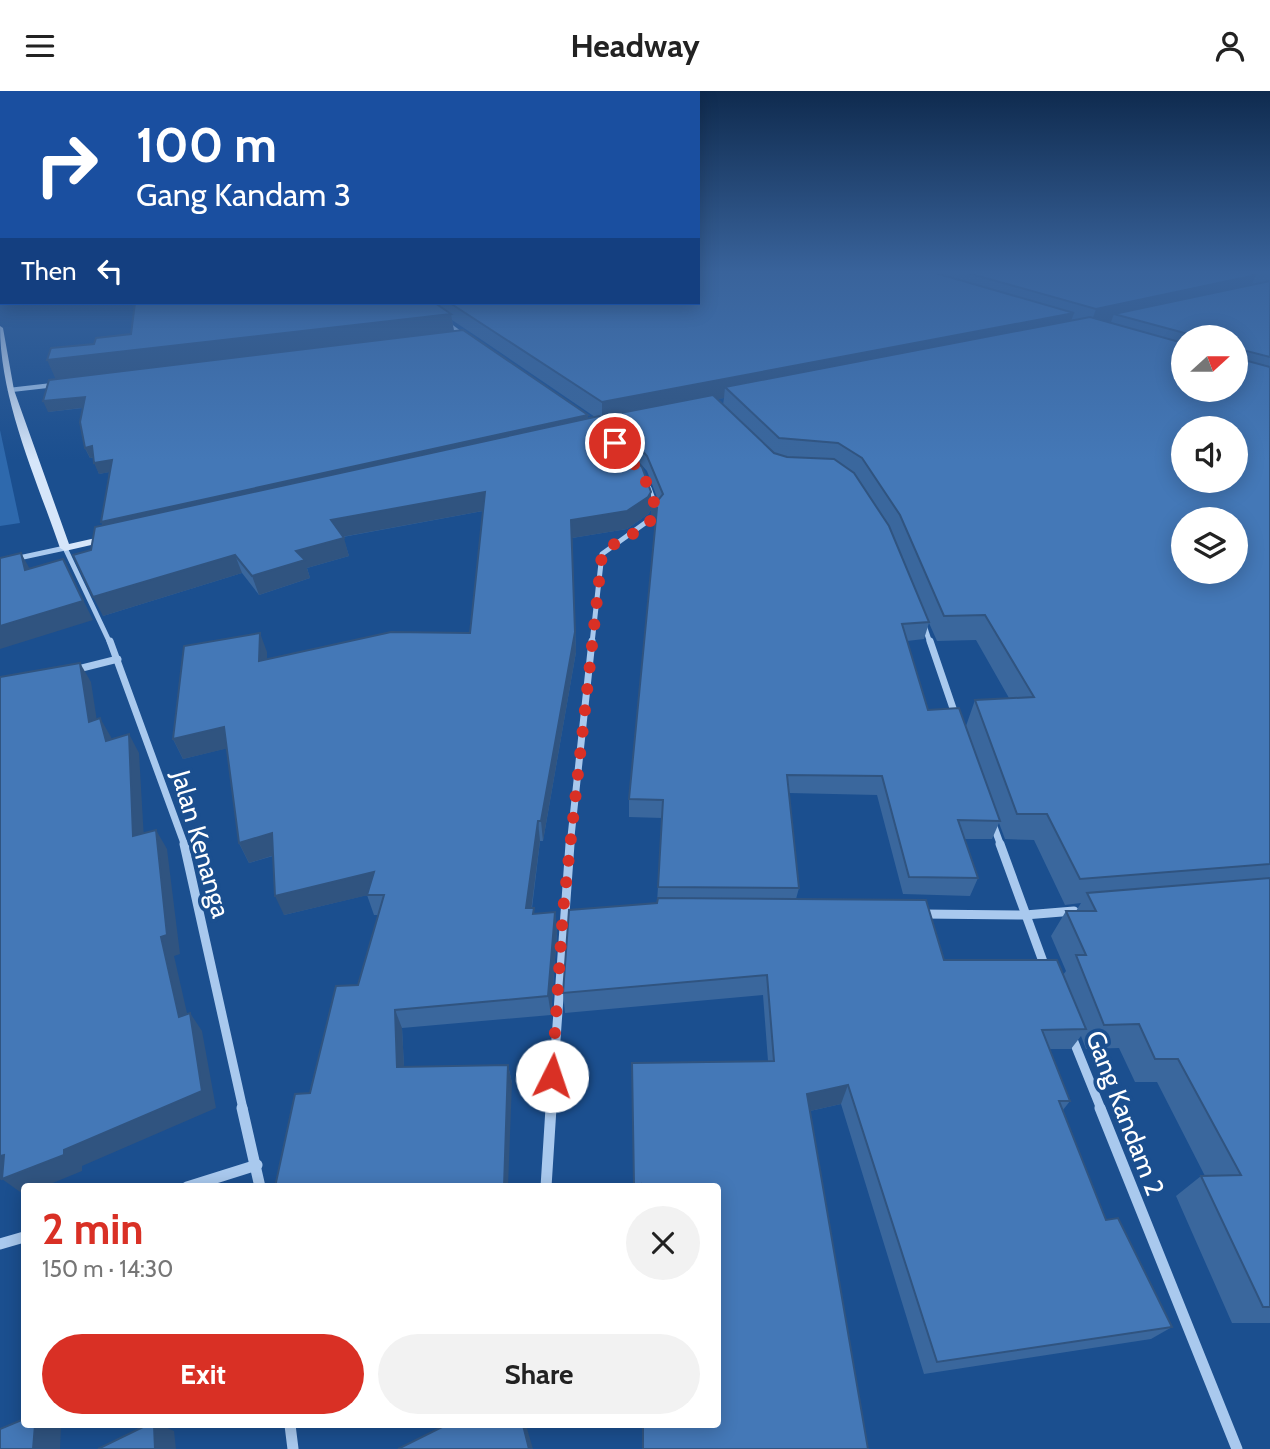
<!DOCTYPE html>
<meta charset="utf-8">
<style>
:root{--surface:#fff;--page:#f2f2f2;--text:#222;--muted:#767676;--accent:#d93025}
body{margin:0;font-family:Cabin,sans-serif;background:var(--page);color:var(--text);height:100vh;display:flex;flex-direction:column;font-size:26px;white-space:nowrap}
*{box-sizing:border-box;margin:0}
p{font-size:23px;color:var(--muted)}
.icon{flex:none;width:38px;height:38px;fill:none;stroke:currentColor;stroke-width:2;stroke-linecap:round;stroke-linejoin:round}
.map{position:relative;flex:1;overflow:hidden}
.drawer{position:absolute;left:21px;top:1092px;width:700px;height:245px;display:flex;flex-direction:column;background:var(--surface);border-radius:7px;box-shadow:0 4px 18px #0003}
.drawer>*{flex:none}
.hud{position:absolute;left:0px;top:0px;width:700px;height:214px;box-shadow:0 4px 18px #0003;background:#1a4fa0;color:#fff;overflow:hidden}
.needle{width:46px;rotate:69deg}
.fabs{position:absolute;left:1171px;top:234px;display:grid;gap:14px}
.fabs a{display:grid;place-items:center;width:77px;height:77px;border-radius:50%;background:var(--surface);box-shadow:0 4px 18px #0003;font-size:35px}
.pin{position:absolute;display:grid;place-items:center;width:60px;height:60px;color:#fff;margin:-30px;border:4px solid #fff;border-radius:50%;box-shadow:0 2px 7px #0007}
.me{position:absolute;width:77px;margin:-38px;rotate:4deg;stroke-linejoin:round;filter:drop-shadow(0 0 5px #0008)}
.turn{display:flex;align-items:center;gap:24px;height:147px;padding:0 21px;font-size:32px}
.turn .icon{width:91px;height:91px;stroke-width:2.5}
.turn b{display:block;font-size:49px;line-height:60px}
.then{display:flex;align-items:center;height:66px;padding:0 21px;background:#0003;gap:14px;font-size:26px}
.round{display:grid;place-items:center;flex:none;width:74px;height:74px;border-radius:37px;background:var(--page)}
.summary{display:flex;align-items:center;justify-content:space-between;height:119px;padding:0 21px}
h1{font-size:42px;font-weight:800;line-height:52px;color:var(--accent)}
.action{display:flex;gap:14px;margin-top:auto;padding:14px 21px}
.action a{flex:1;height:80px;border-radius:42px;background:var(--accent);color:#fff;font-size:28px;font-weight:800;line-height:80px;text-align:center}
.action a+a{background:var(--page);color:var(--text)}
header{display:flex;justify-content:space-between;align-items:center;height:91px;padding:0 21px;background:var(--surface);font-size:32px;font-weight:800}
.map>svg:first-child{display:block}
.green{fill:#2e69ad}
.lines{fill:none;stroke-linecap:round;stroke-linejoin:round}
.minor-far4{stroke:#a9c9ee;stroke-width:4.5}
.minor-far3{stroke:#a9c9ee;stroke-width:5}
.minor-far2{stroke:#a9c9ee;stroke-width:7}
.minor-far1{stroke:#a9c9ee;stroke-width:9}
.minor{stroke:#a9c9ee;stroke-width:11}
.tertiary{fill:#a9c9ee;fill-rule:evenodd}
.secondary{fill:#d6e6fa;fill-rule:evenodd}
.wall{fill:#3a679d;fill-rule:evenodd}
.shaded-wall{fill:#305480}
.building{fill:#4478b7;stroke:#305480;stroke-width:2;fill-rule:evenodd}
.route{stroke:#d93025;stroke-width:12;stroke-dasharray:0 21.6}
.labels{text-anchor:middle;stroke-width:7;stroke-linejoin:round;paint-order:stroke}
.street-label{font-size:26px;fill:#fff;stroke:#1b4f8f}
</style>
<header><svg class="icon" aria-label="menu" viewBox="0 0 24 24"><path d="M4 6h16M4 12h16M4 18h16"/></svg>Headway<svg class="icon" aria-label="person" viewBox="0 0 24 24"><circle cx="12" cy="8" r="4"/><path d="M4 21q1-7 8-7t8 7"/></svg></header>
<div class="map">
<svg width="1270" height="1358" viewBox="0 0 1270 1358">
<rect width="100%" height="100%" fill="#1b4f8f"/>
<path class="green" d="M0,339l20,93 -20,3z"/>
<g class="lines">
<path class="minor-far4" d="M10,299l44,-5"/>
<g class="minor-far3">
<path d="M0,471l65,-14 45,95"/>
<path d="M924,534l6,18"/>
<path d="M592,552l10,-89 50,-36 5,-8 -8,-22"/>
</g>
<g class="minor-far2">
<path d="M110,550l75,205"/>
<path d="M930,550l26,76"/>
<path d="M74,579l44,-11"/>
<path d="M993,733l8,22"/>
<path d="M570,755l22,-205"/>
</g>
<g class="minor-far1">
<path d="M184,753l59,265"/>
<path d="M1000,753l45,123"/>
<path d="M922,823l103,1 49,-4"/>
<path d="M1072,946l29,72"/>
<path d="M551,1018l19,-265"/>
</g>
<g class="minor">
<path d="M242,1017l18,79"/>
<path d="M1100,1017l137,341"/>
<path d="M187,1096l70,-22"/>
<path d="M546,1096l5,-79"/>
<path d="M0,1153l24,-7"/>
<path d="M290,1334l3,24"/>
</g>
<path class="tertiary" d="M417,212h6l50,37 -5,1z"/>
<path class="secondary" d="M0,235l3,2 11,62 55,154 40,-9 4,1v4l-48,11 -5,-3c-24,-70 -60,-148 -60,-222z"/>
</g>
<path class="wall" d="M698,179h572v1053h-38l-56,-127 25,-20h4l-48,-94h-22l-16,-34 -33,1 -5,-13 -10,13h-22l21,52 -7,9 43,110 66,107 -21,12 -227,35 -83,-270 -31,7 58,338h-225l-1,-24h76v-238h-84l-2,-124 136,-2 -5,-66 -198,18 -2,-20 94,-90 5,-85 -33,-1v-18l26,-274 -4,1v-16l-3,4 -21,15 -55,9 4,114 -33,189h-3l-8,67h2v6l21,-2 2,20 -6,83 -149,13 2,39 104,-2 4,18 -202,10 48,-108 20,-70h-4l-7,-20 -83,20 -11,-59 -24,7 -10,-20 -12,-95 -44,11 -10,-20 94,-87v8l203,-27 13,-122 -140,26 6,19 -42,12 3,10 -51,17 -17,-22 -139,43 -12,-66 11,-25 7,-53 -10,2 -6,-16h-3l-5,-10 -2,-40 -35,4 8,-33 38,-35 37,-10 4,-31h563zM452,229l27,18 116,79 -7,1v-3l-134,-84zM1183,247h53l-53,52zM724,307l-1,7 -6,-6zM610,330v8l-6,-7zM622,352l25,28 11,29 -7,9zM892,443l2,4 23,54zM929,532l8,18 39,-1 33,58 -34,2 -9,26 -38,-16 -21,-69 17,-2zM789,702l88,2 26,99 67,2 8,-18 -14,-39h28l7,-16 6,16 29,1 31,65 16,-2 -5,8h-10l-15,25 15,35 -3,4 -119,-15 -148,-61 3,-11z"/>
<g class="shaded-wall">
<rect x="0" y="179" width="2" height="15"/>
<path d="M1256,184l-7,16 -135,23 -3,8 -21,4 6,-17z"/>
<path d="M1074,222l-6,17 -343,57 -1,11 -110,22 -4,-5v6l-8,1v-20z"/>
<path d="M451,223l3,18 -398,48 -9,-20z"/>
<path d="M85,306l4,10 -41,5 -5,-11z"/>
<path d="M588,324v10l-482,108 -5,-11z"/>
<path d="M92,355l5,11 -7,1 -5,-10z"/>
<path d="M112,369l4,11 -17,3 -5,-11z"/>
<path d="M485,401l3,18 -152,28 -5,-18z"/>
<path d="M651,401v17l6,-1 -1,17 -5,1v-16l-3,4 -21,15 -55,9 4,114 -33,189 -2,-20 30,-301z"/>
<path d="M344,447l5,18 -42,12 3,10 -51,17 -7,-19 44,-25z"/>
<path d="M21,462l10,18 -6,-1z"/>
<path d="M235,464l7,18 -139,43 -10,-19z"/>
<path d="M63,468l30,61 -93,29v-23z"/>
<path d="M260,542l7,19v29l-8,-20z"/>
<path d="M80,572l11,19 9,59 -11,-19z"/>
<path d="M100,627l11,19 6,23 -11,-19z"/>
<path d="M224,636l9,20 -50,12 -10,-20z"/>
<path d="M129,643l10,19 6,103 -12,-20z"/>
<path d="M538,730l2,20 -11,86 -3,-19z"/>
<path d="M156,739l11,19 13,105 -6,2 18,79 -13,-18 -18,-80z"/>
<path d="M272,742l9,20 -32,10 -10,-20z"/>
<path d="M374,781l7,20 -97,23 -9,-19z"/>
<path d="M555,821l2,20 -6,83 -3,-19z"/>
<path d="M395,919l7,18 3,57 -8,-18z"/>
<path d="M190,922l12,18 14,77 -134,58v5l-39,16h-19v7h-1l-21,-15 62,-29z"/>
<path d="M508,974l4,18 -4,104h-4z"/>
<path d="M848,994l-7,19 -40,9 6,-19z"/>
<path d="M4,1064l20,15 -24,10v-24z"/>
<path d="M35,1334h26l-1,24h-27z"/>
<path d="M154,1334h7l13,6 2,18h-21z"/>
<path d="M523,1334h3l7,24h-4z"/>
</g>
<g class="building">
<path d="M698,179h227l149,43 -472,89 -152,-99h248z"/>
<path d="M957,179h282l17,5 -160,34z"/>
<path d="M1270,190v76l-27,-7 1,10 26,7v497l-190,15 -33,-65h-30l-42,-114 59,-3 -49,-82 -41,1 -44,-101 -38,-57 -24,-15 -59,-5 -54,-51 365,-70 93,26v47h53v-52h-44v-3l-78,-21zM1183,338h53v52h-53zM1183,429h53v52h-53z"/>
<path d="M135,212h300l16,11 -404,46 4,-12 43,-4 2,-6 35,-4z"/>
<path d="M463,239l125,85 -487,107 11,-62 -18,3 -2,-17 -7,2 -5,-26 5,-25 -42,4 6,-21z"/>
<path d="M713,304l61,58 13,4 47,2 20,14 35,53 40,96 -27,2 26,86 31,-2 41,113 -42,-1 20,58 -69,-1 -27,-101 -95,-1 12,113 -141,-1 5,-87 -34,-1 28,-291 -6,1 12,-15 -16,-38 -37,-41z"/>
<path d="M599,325l43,51 9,25 -3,5 -21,14 -56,9 4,112 -34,189h-3l-12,87h8l-1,6 22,-2 -7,84 -153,14 2,57 111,-2 -4,122h-229l20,-93 15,-1 26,-107 22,-1 26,-90h-17l7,-23 -99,24 -3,-63 -33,10 -15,-116 -51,12 11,-93 76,-13 -1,28 132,-29 79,1 15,-141 -154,28 13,18 -48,13 9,9 -53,16 -17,-21 -142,42 -20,-42 18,-5 4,-23z"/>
<path d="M21,462l4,17 38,-11 20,42 -83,25v-68z"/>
<path d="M80,572l9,59 11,-4 6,23 23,-7 4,102 23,-6 11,105 -6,2 18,80 11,-4 12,78 -138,59v5l-62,24 2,-24 -4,1v-479z"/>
<path d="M1270,787v429h-7l-62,-131 40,-1 -63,-116h-23l-16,-35 -35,1 -28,-70h10l-20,-44h30l-9,-18z"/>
<path d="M658,807l268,2 18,60h113l29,69 -44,1 28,71h-11l47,119 12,-2 54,109 -235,35 -89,-277 -41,9 61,355h-225v-24h75v-238h-77v-3l-7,1 -2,-122 142,-2 -7,-86 -204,18 6,-83 88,-7z"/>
<path d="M24,1328v6h11l-2,24h-33v-20z"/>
<path d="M147,1334h7l1,24h-57z"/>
<path d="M446,1334h77l6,24h-131z"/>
</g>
<linearGradient id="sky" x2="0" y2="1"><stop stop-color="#0f2b4f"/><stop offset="0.49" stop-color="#39639b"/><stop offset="1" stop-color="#39639b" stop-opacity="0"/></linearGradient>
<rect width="1270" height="369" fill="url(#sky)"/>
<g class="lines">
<path class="route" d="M552,985l11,-165 39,-357c17,-18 45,-20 55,-44l-14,-36 -28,-31"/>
</g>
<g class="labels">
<g class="street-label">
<text transform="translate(201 753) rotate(74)" y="9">Jalan Kenanga</text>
<text transform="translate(1125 1022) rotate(69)" y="9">Gang Kandam 2</text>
</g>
</g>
</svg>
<div class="fabs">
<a><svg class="needle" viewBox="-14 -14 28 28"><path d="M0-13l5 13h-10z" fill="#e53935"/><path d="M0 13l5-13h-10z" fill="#767676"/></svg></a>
<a><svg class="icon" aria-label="sound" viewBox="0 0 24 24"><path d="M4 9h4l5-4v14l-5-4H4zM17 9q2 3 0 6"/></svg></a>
<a><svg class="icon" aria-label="layers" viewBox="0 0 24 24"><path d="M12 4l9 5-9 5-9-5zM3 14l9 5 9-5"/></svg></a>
</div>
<div class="pin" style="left:615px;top:352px;background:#d93025"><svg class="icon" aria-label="arrive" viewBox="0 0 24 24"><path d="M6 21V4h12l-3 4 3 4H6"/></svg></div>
<svg class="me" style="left:552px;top:985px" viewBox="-20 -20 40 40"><circle r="19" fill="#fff"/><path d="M0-13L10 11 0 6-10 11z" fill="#d93025"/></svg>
<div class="hud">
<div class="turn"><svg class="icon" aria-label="right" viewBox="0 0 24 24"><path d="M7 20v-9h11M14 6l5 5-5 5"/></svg><div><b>100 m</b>Gang Kandam 3</div></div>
<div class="then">Then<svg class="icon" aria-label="left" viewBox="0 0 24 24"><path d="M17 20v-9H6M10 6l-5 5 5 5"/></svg></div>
</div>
<section class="drawer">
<div class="summary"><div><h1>2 min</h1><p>150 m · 14:30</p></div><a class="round"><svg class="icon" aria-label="close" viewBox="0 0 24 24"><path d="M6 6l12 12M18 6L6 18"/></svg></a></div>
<div class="action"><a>Exit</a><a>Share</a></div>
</section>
</div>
